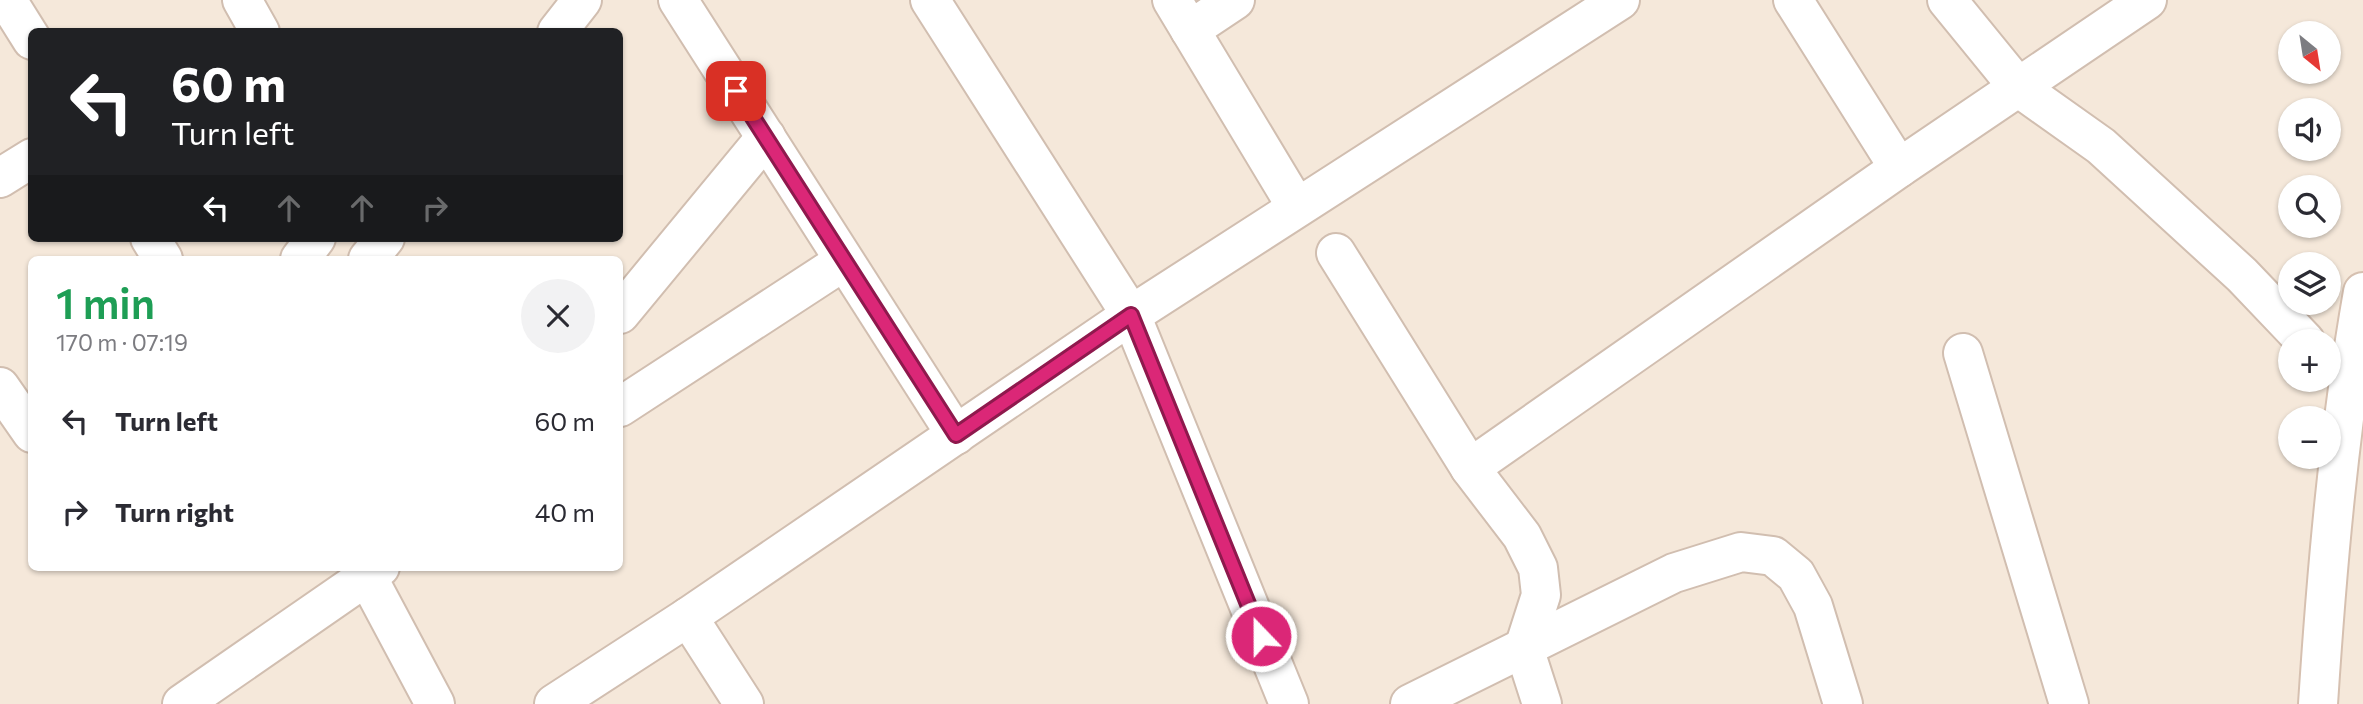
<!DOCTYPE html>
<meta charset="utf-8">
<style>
:root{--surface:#fff;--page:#f2f2f3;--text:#2b2b33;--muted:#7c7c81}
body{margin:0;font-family:Commissioner,sans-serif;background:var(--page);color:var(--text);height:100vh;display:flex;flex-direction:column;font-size:26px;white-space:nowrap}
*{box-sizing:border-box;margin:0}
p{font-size:23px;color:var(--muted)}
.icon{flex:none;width:38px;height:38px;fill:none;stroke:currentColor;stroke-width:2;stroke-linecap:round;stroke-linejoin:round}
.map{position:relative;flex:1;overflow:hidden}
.drawer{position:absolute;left:28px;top:256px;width:595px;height:315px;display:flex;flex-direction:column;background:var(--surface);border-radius:10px;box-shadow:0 2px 5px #0004}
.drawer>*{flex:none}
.banner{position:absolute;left:28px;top:28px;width:595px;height:214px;border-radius:10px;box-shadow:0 2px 5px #0004;background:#202124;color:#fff;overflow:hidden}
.needle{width:46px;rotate:150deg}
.controls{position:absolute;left:2278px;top:21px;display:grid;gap:14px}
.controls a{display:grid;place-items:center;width:63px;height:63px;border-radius:50%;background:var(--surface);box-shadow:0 2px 5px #0004;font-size:35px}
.pin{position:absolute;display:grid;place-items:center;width:60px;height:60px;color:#fff;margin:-30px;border-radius:14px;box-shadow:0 4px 10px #0006}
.me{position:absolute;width:77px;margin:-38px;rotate:338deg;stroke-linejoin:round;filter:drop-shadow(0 0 5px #0008)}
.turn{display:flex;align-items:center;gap:24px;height:147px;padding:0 28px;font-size:32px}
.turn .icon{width:91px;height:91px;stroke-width:2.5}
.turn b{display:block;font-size:49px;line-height:60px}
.lanes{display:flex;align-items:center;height:66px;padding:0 28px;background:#0003;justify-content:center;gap:35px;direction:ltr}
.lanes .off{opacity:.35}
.round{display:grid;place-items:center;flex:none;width:74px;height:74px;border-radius:37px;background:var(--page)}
.overview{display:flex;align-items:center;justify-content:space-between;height:119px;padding:0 28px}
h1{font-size:42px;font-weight:600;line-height:52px;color:#1e9e55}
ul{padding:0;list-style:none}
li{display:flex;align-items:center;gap:21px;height:91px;padding:0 28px}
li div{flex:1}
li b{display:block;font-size:26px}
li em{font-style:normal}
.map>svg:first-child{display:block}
.residential{fill:#f5e8da;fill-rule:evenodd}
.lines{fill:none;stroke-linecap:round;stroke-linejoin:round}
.street-casing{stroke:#d1beb0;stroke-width:42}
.secondary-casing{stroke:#d6c0b0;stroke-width:42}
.street{stroke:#fff;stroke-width:38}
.secondary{stroke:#fff;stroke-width:38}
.route-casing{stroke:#8e194d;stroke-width:18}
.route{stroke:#db2777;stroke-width:12}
</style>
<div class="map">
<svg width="2363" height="704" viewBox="0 0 2363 704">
<rect width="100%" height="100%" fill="#fdf6ec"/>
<path class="residential" d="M0,0h2363v704h-2363zM32,32h588v206h-588zM2291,33h38v39h-38zM2291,110h38v39h-38zM2291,187h38v39h-38zM32,259h588v308h-588zM2291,264h38v39h-38zM2291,341h38v39h-38zM2291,418h38v39h-38z"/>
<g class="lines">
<defs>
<g id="street">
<path d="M7,0l25,40"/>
<path d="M242,0l18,32"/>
<path d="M678,0l278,435"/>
<path d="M930,0l201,315 158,389"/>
<path d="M1172,0l124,206"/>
<path d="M1793,0l106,168"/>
<path d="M1947,0l71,87 83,59 141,129 63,66"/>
<path d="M1190,30l45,-30"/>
<path d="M557,32l25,-32"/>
<path d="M0,178l32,-20"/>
<path d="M150,238l13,21"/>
<path d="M1336,253l134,215 429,-300 248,-168"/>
<path d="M300,259l16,-21"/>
<path d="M368,259l17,-21"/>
<path d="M620,314l146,-177"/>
<path d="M1963,353l106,351"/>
<path d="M0,387l32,46"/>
<path d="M620,407l224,-146"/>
<path d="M1470,468l52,68 16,32 3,27 -17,53 18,56"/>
<path d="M362,567l73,137"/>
<path d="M688,617l56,87"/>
<path d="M182,704l198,-137"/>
<path d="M554,704l134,-87 443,-302 489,-315"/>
<path d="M1410,704l264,-131 67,-21 32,4 23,19 17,31 30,98"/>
</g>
<path id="secondary" d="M2318,704c9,-138 21,-275 45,-412"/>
</defs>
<use href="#street" class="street-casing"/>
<use href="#secondary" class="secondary-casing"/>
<use href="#street" class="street"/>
<use href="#secondary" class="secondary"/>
</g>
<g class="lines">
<defs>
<path id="route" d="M736,91l220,344 175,-120 130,321"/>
</defs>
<use href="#route" class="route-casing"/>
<use href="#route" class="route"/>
</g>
</svg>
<div class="controls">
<a><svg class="needle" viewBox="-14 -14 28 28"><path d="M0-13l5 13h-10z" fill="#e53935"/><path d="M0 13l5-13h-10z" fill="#7c7c81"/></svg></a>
<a><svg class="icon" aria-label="sound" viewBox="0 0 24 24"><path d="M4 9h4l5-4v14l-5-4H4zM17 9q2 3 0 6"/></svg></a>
<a><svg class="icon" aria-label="search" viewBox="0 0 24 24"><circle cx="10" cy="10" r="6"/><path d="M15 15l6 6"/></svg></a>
<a><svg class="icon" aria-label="layers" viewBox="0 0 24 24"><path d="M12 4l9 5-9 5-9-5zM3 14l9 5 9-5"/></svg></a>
<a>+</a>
<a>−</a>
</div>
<div class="pin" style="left:736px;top:91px;background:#d93025"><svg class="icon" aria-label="arrive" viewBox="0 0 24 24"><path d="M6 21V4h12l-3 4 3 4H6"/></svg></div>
<svg class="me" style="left:1261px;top:636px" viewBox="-20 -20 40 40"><circle r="17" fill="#db2777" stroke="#fff" stroke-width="3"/><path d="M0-11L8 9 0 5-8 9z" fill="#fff"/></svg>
<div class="banner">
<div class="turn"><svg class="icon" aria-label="left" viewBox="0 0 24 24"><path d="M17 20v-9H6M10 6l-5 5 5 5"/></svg><div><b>60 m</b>Turn left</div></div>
<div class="lanes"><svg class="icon" aria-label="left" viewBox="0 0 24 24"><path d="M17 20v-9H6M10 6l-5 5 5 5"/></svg><svg class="icon off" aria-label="ahead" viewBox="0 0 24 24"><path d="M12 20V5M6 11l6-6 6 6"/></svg><svg class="icon off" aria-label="ahead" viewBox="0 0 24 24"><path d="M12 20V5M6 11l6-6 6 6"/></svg><svg class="icon off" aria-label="right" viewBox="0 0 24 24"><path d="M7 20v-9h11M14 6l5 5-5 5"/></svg></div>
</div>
<section class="drawer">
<div class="overview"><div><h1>1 min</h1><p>170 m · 07:19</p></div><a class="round"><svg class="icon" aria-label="close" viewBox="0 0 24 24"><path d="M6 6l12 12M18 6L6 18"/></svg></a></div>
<ul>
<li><svg class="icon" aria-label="left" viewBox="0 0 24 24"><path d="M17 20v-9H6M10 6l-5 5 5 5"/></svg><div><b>Turn left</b></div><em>60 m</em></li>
<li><svg class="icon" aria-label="right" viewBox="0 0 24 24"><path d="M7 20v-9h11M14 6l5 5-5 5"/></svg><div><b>Turn right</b></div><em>40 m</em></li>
</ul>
</section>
</div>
